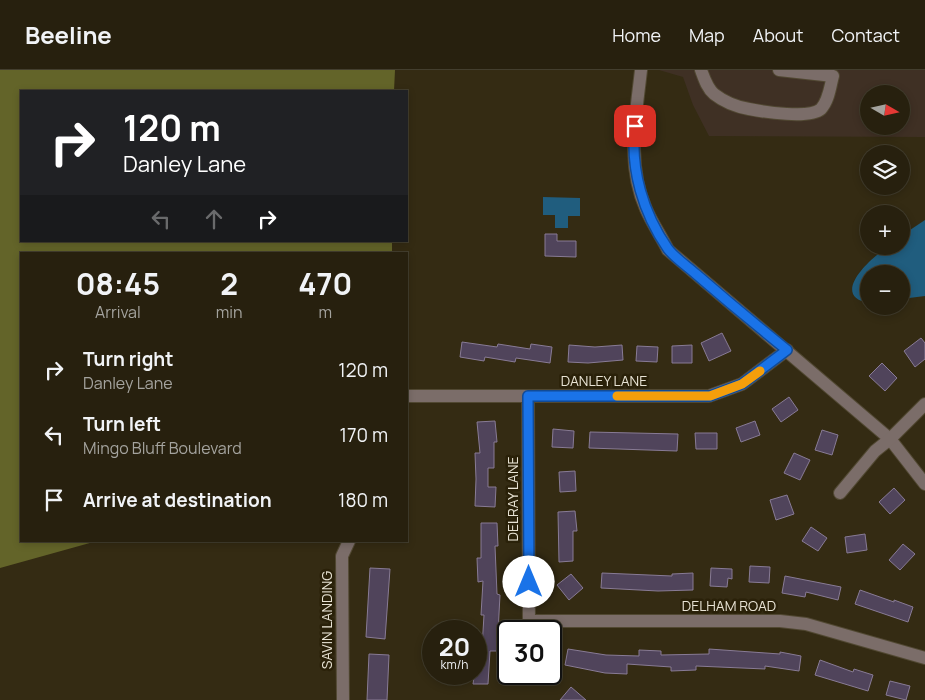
<!DOCTYPE html>
<meta charset="utf-8">
<style>
:root{--surface:#27200e;--page:#332d1c;--text:#f1f3f6;--muted:#a4a39e;--line:#433e2e}
body{margin:0;font-family:Manrope,sans-serif;background:var(--page);color:var(--text);height:100vh;display:flex;flex-direction:column;font-size:19px;white-space:nowrap}
*{box-sizing:border-box;margin:0}
p{font-size:16px;color:var(--muted)}
.icon{flex:none;width:28px;height:28px;fill:none;stroke:currentColor;stroke-width:2;stroke-linecap:round;stroke-linejoin:round}
.map{position:relative;flex:1;overflow:hidden}
.side{position:absolute;left:20px;top:182px;width:388px;height:290px;display:flex;flex-direction:column;background:var(--surface);border-radius:0px;box-shadow:0 2px 8px #0003,0 0 0 1px var(--line)}
.side>*{flex:none}
.hud{position:absolute;left:20px;top:20px;width:388px;height:152px;border-radius:0px;box-shadow:0 2px 8px #0003,0 0 0 1px var(--line);background:#202124;color:#fff;overflow:hidden}
.needle{width:32px;rotate:99deg}
.controls{position:absolute;left:860px;top:15px;display:grid;gap:10px}
.controls a{display:grid;place-items:center;width:50px;height:50px;border-radius:50%;background:var(--surface);box-shadow:0 2px 8px #0003,0 0 0 1px var(--line);font-size:25px}
.speed{position:absolute;left:422px;top:550px;display:flex;gap:10px;font-size:25px;font-weight:700;text-align:center}
.speed>*{display:grid;place-content:center;width:65px;height:65px;border-radius:50%;background:var(--surface);box-shadow:0 2px 8px #0003,0 0 0 1px var(--line);line-height:1}
.speed small{font-size:12px;font-weight:400}
.speed .limit{border:2px solid #111;border-radius:8px;background:#fff;color:#111}
.pin{position:absolute;display:grid;place-items:center;width:42px;height:42px;color:#fff;margin:-21px;border-radius:10px;box-shadow:0 2px 8px #0006}
.me{position:absolute;width:55px;margin:-28px;rotate:0deg;stroke-linejoin:round;filter:drop-shadow(0 0 4px #0008)}
.turn{display:flex;align-items:center;gap:18px;height:105px;padding:0 20px;font-size:22px}
.turn .icon{width:65px;height:65px;stroke-width:2.5}
.turn b{display:block;font-size:35px;line-height:42px}
.lanes{display:flex;align-items:center;height:48px;padding:0 20px;background:#0003;justify-content:center;gap:25px;direction:ltr}
.lanes .off{opacity:.35}
.eta{display:flex;justify-content:space-evenly;align-items:center;height:85px;text-align:center}
.eta b{font-size:30px;font-weight:700;line-height:35px}
ul{padding:0;list-style:none}
li{display:flex;align-items:center;gap:15px;height:65px;padding:0 20px}
li div{flex:1}
li b{display:block;font-size:19px}
li em{font-style:normal}
header{display:flex;align-items:center;gap:30px;box-sizing:border-box;height:70px;padding:0 25px;background:var(--surface);border-bottom:1px solid var(--line)}
header strong{font-size:24px}
nav{display:flex;gap:28px;margin-inline-start:auto;font-size:18px}
.map>svg:first-child{display:block}
.education{fill:#3f3024;fill-rule:evenodd}
.forest{fill:#636429}
.water{fill:#205d7e}
.building{fill:#50445b;stroke:#887b95}
.lines{fill:none;stroke-linecap:round;stroke-linejoin:round}
.minor-casing{stroke:#514832;stroke-width:14}
.minor{stroke:#7b6d69;stroke-width:12}
.route-casing{stroke:#114b97;stroke-width:12}
.route{stroke:#1a73e8;stroke-width:9}
.slow{stroke:#f59e0b;stroke-width:9}
.labels{text-anchor:middle;stroke-width:5;stroke-linejoin:round;paint-order:stroke}
.street-label{font-size:14px;fill:#e8e3d4;stroke:#2a2109}
</style>
<header>
<strong>Beeline</strong>
<nav><a>Home</a><a>Map</a><a>About</a><a>Contact</a></nav>
</header>
<div class="map">
<svg width="925" height="630" viewBox="0 0 925 630">
<rect width="100%" height="100%" fill="#342b13"/>
<path class="education" d="M659,0h266v67l-216,-1 -16,-31 -10,-28zM869,24h32v32h-32z"/>
<path class="forest" d="M0,0h395l-1,21h-373v150h371v13h-371v287h76l-97,27z"/>
<g class="water">
<path d="M543,127l37,1v18h-12v12h-13v-13h-12z"/>
<path d="M925,150v76l-24,3v-25h-32v29c-35,-6 -7,-36 8,-48 3,-2 8,-8 12,-9 4,-1 9,0 12,0v-10z"/>
</g>
<g class="building">
<path d="M545,164h12v7h19v16l-31,-1z"/>
<path d="M722,263l9,18 -22,10 -8,-18z"/>
<path d="M921,268l4,5v16l-10,8 -11,-16z"/>
<path d="M462,272l35,5 1,-3 32,5 1,-5 21,3 -2,16 -34,-5 -1,4 -30,-5 -1,4 -24,-4z"/>
<path d="M569,275l26,2 27,-2 1,15 -35,3 -20,-1z"/>
<path d="M692,275v18h-20v-17z"/>
<path d="M637,276l21,1 -1,15 -21,-1z"/>
<path d="M882,293l15,15 -12,13 -16,-15z"/>
<path d="M789,327l9,13 -17,12 -9,-13z"/>
<path d="M495,351l2,21h-3v26h-6v19h8l-1,20 -20,-1 1,-27 -1,-26h5l-3,-31z"/>
<path d="M755,351l5,14 -19,7 -5,-14z"/>
<path d="M553,359l21,2 -1,17 -21,-1z"/>
<path d="M822,360l16,5 -6,20 -17,-5z"/>
<path d="M590,362l88,2 -1,17 -88,-3z"/>
<path d="M695,363h22v16h-21z"/>
<path d="M794,383l16,7 -10,20 -16,-7z"/>
<path d="M575,401l1,20 -16,1 -1,-20z"/>
<path d="M894,418l11,12 -15,14 -11,-12z"/>
<path d="M787,425l7,19 -18,6 -6,-20z"/>
<path d="M575,441l2,20h-4v30l-14,1 -1,-50z"/>
<path d="M481,453h16l1,23h-3l2,48 3,1 -3,56h-7l-2,33h-15l3,-20h5l3,-49h-3l2,-34 -5,1 -1,-24h4z"/>
<path d="M811,457l16,11 -9,13 -16,-10z"/>
<path d="M865,464l2,16 -20,3 -2,-16z"/>
<path d="M903,474l12,10 -15,16 -11,-10z"/>
<path d="M750,496l20,1 -1,16 -20,-1z"/>
<path d="M370,498l20,1 -5,70 -19,-2z"/>
<path d="M711,498l21,1v10l-4,-1 -1,9 -17,-1z"/>
<path d="M602,503l70,3v-2l21,-1v17l-35,1 -57,-3z"/>
<path d="M571,504l12,14 -14,12 -12,-15z"/>
<path d="M785,506l56,11 -3,13 -32,-8 -1,5 -23,-4z"/>
<path d="M860,520l34,12v-2l19,7 -5,15 -53,-18z"/>
<path d="M568,579l38,6 33,1v-6l22,1v4l48,-1v-5l71,5v-2l21,4 -2,15 -34,-5v3l-69,-3v4l-25,1v-4l-44,-3v10l-22,-1 -40,-8z"/>
<path d="M369,584l20,1 -2,45h-20z"/>
<path d="M820,590l33,12 1,-3 19,6 -5,16 -53,-16z"/>
<path d="M890,611l20,5 -4,14 -20,-5z"/>
<path d="M571,617l15,13h-26z"/>
</g>
<g class="lines">
<defs>
<g id="minor">
<path d="M641,0c-5,46 -15,94 5,139 6,14 15,27 22,41l222,189 35,45"/>
<path d="M701,0c3,8 6,18 13,24 9,7 23,13 35,15 15,3 61,10 72,0 8,-9 9,-22 12,-33l-54,-6"/>
<path d="M406,326h303l33,-12 45,-34"/>
<path d="M528,326l1,235"/>
<path d="M840,423l35,-42 15,-12 35,-35"/>
<path d="M529,551h251l26,3 119,34"/>
<path d="M343,630l-1,-144 7,-15"/>
</g>
</defs>
<use href="#minor" class="minor-casing"/>
<use href="#minor" class="minor"/>
</g>
<g class="lines">
<defs>
<path id="route" d="M529,512l-1,-186h182l32,-12 45,-34c-31,-25 -61,-50 -91,-76 -9,-8 -21,-16 -28,-25 -25,-36 -38,-80 -33,-123"/>
</defs>
<use href="#route" class="route-casing"/>
<use href="#route" class="route"/>
<path class="slow" d="M617,326h93l32,-12 18,-13"/>
</g>
<g class="labels">
<g class="street-label">
<text x="604" y="316">DANLEY LANE</text>
<text transform="translate(513 429) rotate(-90)" y="5">DELRAY LANE</text>
<text x="729" y="541">DELHAM ROAD</text>
<text transform="translate(327 550) rotate(-90)" y="5">SAVIN LANDING</text>
</g>
</g>
</svg>
<div class="controls">
<a><svg class="needle" viewBox="-14 -14 28 28"><path d="M0-13l5 13h-10z" fill="#e53935"/><path d="M0 13l5-13h-10z" fill="#a4a39e"/></svg></a>
<a><svg class="icon" aria-label="layers" viewBox="0 0 24 24"><path d="M12 4l9 5-9 5-9-5zM3 14l9 5 9-5"/></svg></a>
<a>+</a>
<a>−</a>
</div>
<div class="speed"><div>20<small>km/h</small></div><div class="limit">30</div></div>
<div class="pin" style="left:635px;top:56px;background:#d93025"><svg class="icon" aria-label="arrive" viewBox="0 0 24 24"><path d="M6 21V4h12l-3 4 3 4H6"/></svg></div>
<svg class="me" style="left:529px;top:512px" viewBox="-20 -20 40 40"><circle r="19" fill="#fff"/><path d="M0-13L10 11 0 6-10 11z" fill="#1a73e8"/></svg>
<div class="hud">
<div class="turn"><svg class="icon" aria-label="right" viewBox="0 0 24 24"><path d="M7 20v-9h11M14 6l5 5-5 5"/></svg><div><b>120 m</b>Danley Lane</div></div>
<div class="lanes"><svg class="icon off" aria-label="left" viewBox="0 0 24 24"><path d="M17 20v-9H6M10 6l-5 5 5 5"/></svg><svg class="icon off" aria-label="ahead" viewBox="0 0 24 24"><path d="M12 20V5M6 11l6-6 6 6"/></svg><svg class="icon" aria-label="right" viewBox="0 0 24 24"><path d="M7 20v-9h11M14 6l5 5-5 5"/></svg></div>
</div>
<section class="side">
<div class="eta">
<div><b>08:45</b><p>Arrival</p></div>
<div><b>2</b><p>min</p></div>
<div><b>470</b><p>m</p></div>
</div>
<ul>
<li><svg class="icon" aria-label="right" viewBox="0 0 24 24"><path d="M7 20v-9h11M14 6l5 5-5 5"/></svg><div><b>Turn right</b><p>Danley Lane</p></div><em>120 m</em></li>
<li><svg class="icon" aria-label="left" viewBox="0 0 24 24"><path d="M17 20v-9H6M10 6l-5 5 5 5"/></svg><div><b>Turn left</b><p>Mingo Bluff Boulevard</p></div><em>170 m</em></li>
<li><svg class="icon" aria-label="arrive" viewBox="0 0 24 24"><path d="M6 21V4h12l-3 4 3 4H6"/></svg><div><b>Arrive at destination</b></div><em>180 m</em></li>
</ul>
</section>
</div>
